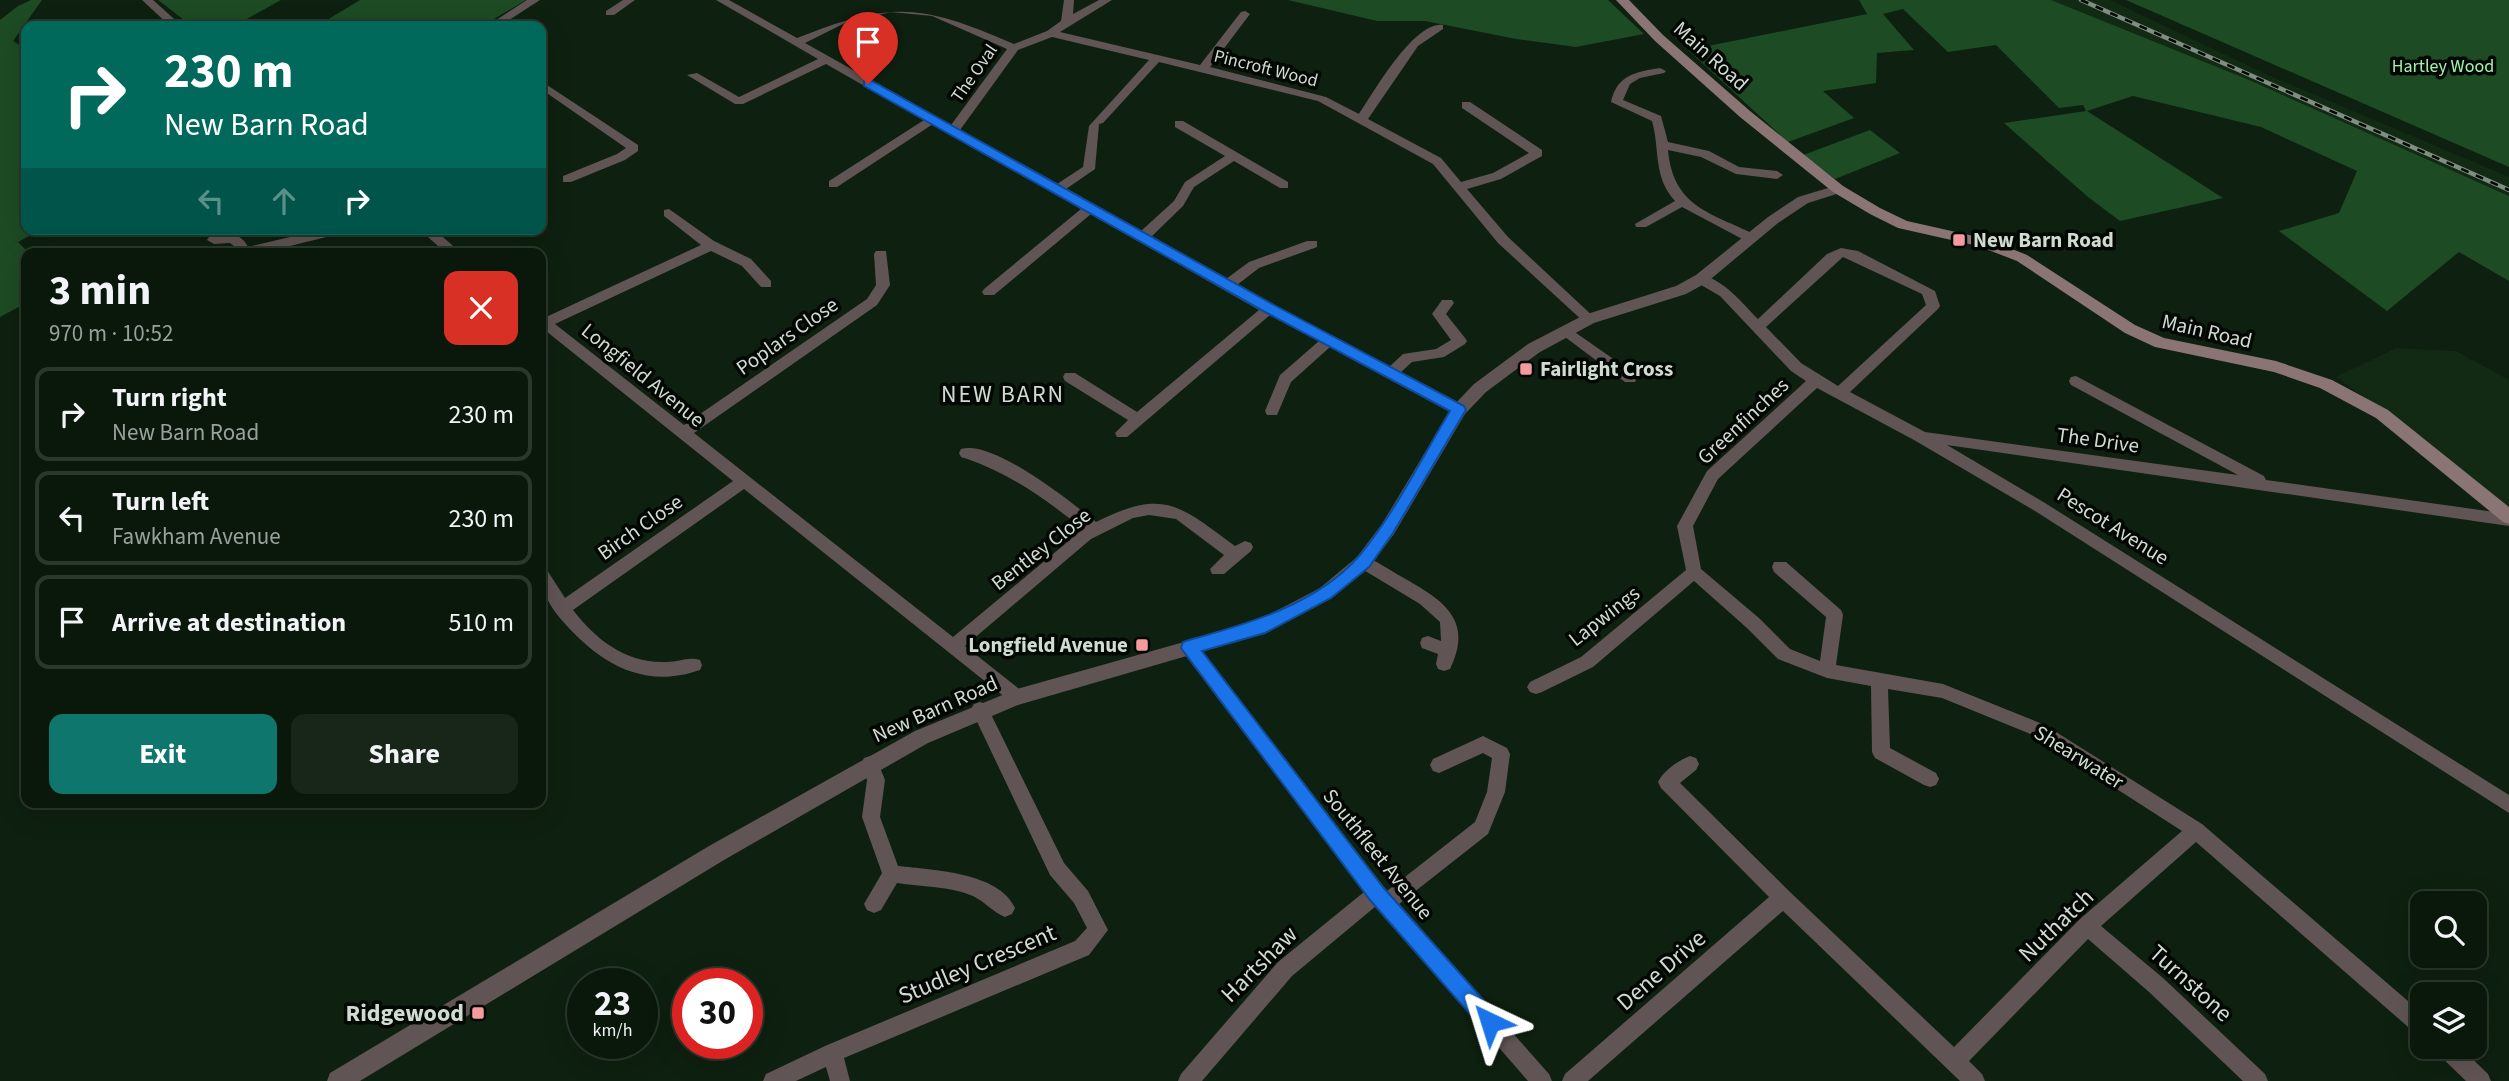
<!DOCTYPE html>
<meta charset="utf-8">
<style>
:root{--surface:#0a180b;--page:#182519;--text:#f1f3f6;--muted:#99a09d;--line:#2a372c;--accent:#0f766e}
body{margin:0;font-family:"Source Sans 3",sans-serif;background:var(--page);color:var(--text);height:100vh;display:flex;flex-direction:column;font-size:26px;white-space:nowrap}
*{box-sizing:border-box;margin:0}
p{font-size:23px;color:var(--muted)}
.icon{flex:none;width:38px;height:38px;fill:none;stroke:currentColor;stroke-width:2;stroke-linecap:round;stroke-linejoin:round}
.map{position:relative;flex:1;overflow:hidden}
.details{position:absolute;left:21px;top:248px;width:525px;height:560px;display:flex;flex-direction:column;background:var(--surface);border-radius:14px;box-shadow:0 7px 28px #0002,0 0 0 2px var(--line)}
.details>*{flex:none}
.hud{position:absolute;left:21px;top:21px;width:525px;height:214px;border-radius:14px;box-shadow:0 7px 28px #0002,0 0 0 2px var(--line);background:#00695c;color:#fff;overflow:hidden}
.buttons{position:absolute;left:2410px;top:891px;display:grid;gap:14px}
.buttons a{display:grid;place-items:center;width:77px;height:77px;border-radius:14px;background:var(--surface);box-shadow:0 7px 28px #0002,0 0 0 2px var(--line);font-size:35px}
.speed{position:absolute;left:567px;top:968px;display:flex;gap:14px;font-size:35px;font-weight:700;text-align:center}
.speed>*{display:grid;place-content:center;width:91px;height:91px;border-radius:50%;background:var(--surface);box-shadow:0 7px 28px #0002,0 0 0 2px var(--line);line-height:1}
.speed small{font-size:18px;font-weight:400}
.speed .limit{border:10px solid #d22;background:#fff;color:#111}
.pin{position:absolute;display:grid;place-items:center;width:60px;height:60px;color:#fff;margin:-72px -30px;border-radius:50% 50% 50% 0;rotate:-45deg;box-shadow:0 0 7px #0007}
.pin .icon{rotate:45deg}
.me{position:absolute;width:77px;margin:-38px;rotate:319deg;stroke-linejoin:round;filter:drop-shadow(0 0 5px #0008)}
.turn{display:flex;align-items:center;gap:24px;height:147px;padding:0 28px;font-size:32px}
.turn .icon{width:91px;height:91px;stroke-width:2.5}
.turn b{display:block;font-size:49px;line-height:60px}
.lanes{display:flex;align-items:center;height:66px;padding:0 28px;background:#0003;justify-content:center;gap:35px;direction:ltr}
.lanes .off{opacity:.35}
.round{display:grid;place-items:center;flex:none;width:74px;height:74px;border-radius:14px;background:var(--page)}
.head{display:flex;align-items:center;justify-content:space-between;height:119px;padding:0 28px}
h1{font-size:42px;font-weight:700;line-height:52px}
.button{display:flex;gap:14px;margin-top:auto;padding:14px 28px}
.button a{flex:1;height:80px;border-radius:14px;background:var(--accent);color:#fff;font-size:28px;font-weight:700;line-height:80px;text-align:center}
.button a+a{background:var(--page);color:var(--text)}
ul{padding:0;list-style:none}
li{display:flex;align-items:center;gap:21px;height:94px;margin:0 14px 10px;padding:0 14px;border:4px solid var(--line);border-radius:14px}
li div{flex:1}
li b{display:block;font-size:26px}
li em{font-style:normal}
.map>svg:first-child{display:block}
.built{fill:#122a14}
.green{fill:#1d4b23}
.lines{fill:none;stroke-linecap:round;stroke-linejoin:round}
.minor{fill:#615454;fill-rule:evenodd}
.tertiary{fill:#615454;fill-rule:evenodd}
.secondary{fill:#8a7474;fill-rule:evenodd}
.rail-casing{stroke:#7f8e80;stroke-width:4.5}
.rail{stroke:#030703;stroke-width:2.5;stroke-dasharray:8;stroke-linecap:butt}
.route{fill:#1a73e8;stroke:#114b97;stroke-width:2}
.poi-dot{fill:#f59b9d;stroke:#030703;stroke-width:2.5}
.labels{text-anchor:middle;stroke-width:7;stroke-linejoin:round;paint-order:stroke}
.far-park-label{font-size:18px;fill:#a2f5a8;stroke:#030703}
.far-street-label{font-size:18px;fill:#d0dcd1;stroke:#030703}
.street-label{font-size:21px;fill:#d0dcd1;stroke:#030703}
.poi-label{font-size:21px;font-weight:bold;fill:#d0dcd1;stroke:#030703;text-anchor:start}
.quarter-label{font-size:24px;letter-spacing:2px;fill:#d0dcd1;stroke:#030703}
.near-street-label{font-size:24px;fill:#d0dcd1;stroke:#030703}
.near-poi-label{font-size:24px;font-weight:bold;fill:#d0dcd1;stroke:#030703;text-anchor:end}
</style>
<div class="map">
<svg width="2509" height="1081" viewBox="0 0 2509 1081">
<rect width="100%" height="100%" fill="#0e200f"/>
<g class="built">
<path d="M2051,0h59l158,75 241,102v19l-262,-117z"/>
<path d="M2396,348l60,3 53,29v133l-78,-69 -95,-67z"/>
</g>
<g class="green">
<path d="M31,0h11l-29,41 13,8v180h16l-24,13 12,12h-4v49l-26,14v-297l18,-14z"/>
<path d="M158,0h123l-47,26h-42z"/>
<path d="M360,0h166l-44,26h-165z"/>
<path d="M1288,0h320l36,34 -68,13 -60,-8 -91,-18h-48z"/>
<path d="M1859,0h192l196,79 262,117v85l-50,-29 -72,59 -108,-80 60,-18 18,-42 -96,-44 -128,-31 -46,15 136,87 -103,23 -32,-24 -84,-74 82,-12 -3,-6 -24,3 -63,-63 -48,7 -45,-43 -20,5 31,36 -37,3 -1,30 -53,8 31,27 -66,24 -100,-92 179,-36z"/>
<path d="M2126,0h383v167z"/>
<path d="M1870,130l30,23 -65,26 -32,-24z"/>
</g>
<g class="lines">
<g class="minor">
<path d="M142,0h11l29,26h-12z"/>
<path d="M527,0h13l-40,26h-13z"/>
<path d="M623,0h12l-21,15h-8v-4z"/>
<path d="M716,0h13l68,38c95,-38 125,-34 217,6l33,-13 14,-10 3,-21h10l-1,14 26,-14h13l-52,32 140,33 41,-53 4,-1 5,3 -40,53 116,30 33,17c15,-22 55,-93 84,-89v4l-25,17 -50,73 73,39 20,24 32,-9 36,-20 -67,-45v-6h8l72,48v6l-41,23 -34,10 41,48 88,82 -2,3h-10l-86,-79 -65,-79 -115,-63 -159,-39 -56,61 -4,1 -4,45 -29,20 75,42 33,-30 11,-19 40,-26 -50,-29v-6h8l105,61v6h-8l-46,-27 -40,26 -11,19 -32,31 75,42 23,-17 58,-21h10v6l-58,21 -22,17 152,82 14,-13 33,-5 15,-9 -19,-26 10,-14h10l2,3 -8,11 19,24 2,3 -2,3 -21,13 -32,5 -12,11 64,33 2,4 -7,5 -5,-1 -124,-67 -39,35 -14,33h-10l-2,-4 15,-36 39,-34 -49,-26 -143,122h-10l-2,-4 13,-13 -63,-39 -2,-4 2,-4h10l62,39 122,-102 -168,-96 -97,81h-10l-2,-3 2,-3 97,-80 -148,-85 -96,63h-8v-6l95,-61 -98,-56 -83,40h-8l-48,-29 10,-2 42,24 79,-38zM891,12l41,4 75,33 -56,76 -146,-82 40,-20zM1052,37l97,23 -60,66 -6,41 -26,17 -97,-54 58,-80z"/>
<path d="M1660,68l6,3 -2,2 -24,5 -10,6 -7,16 38,16 7,26 41,9 30,16 38,4 6,4 -6,4 -41,-5 -35,-17 -33,-7c5,57 43,63 88,85v6h-10l-64,-34 -36,20h-10l-1,-3 40,-23c-22,-24 -15,-51 -23,-80l-41,-19c6,-27 24,-30 49,-34z"/>
<path d="M541,81l97,64v6l-13,9 -54,22h-8v-6l54,-22 9,-6 -85,-59z"/>
<path d="M669,209l45,32 37,18 20,22v6h-10l-19,-21 -31,-15 -156,73 129,101 183,-126 9,-14 -2,-31 2,-3h10l4,34 -13,20 -183,128 259,204 130,-108c-39,-31 -75,-57 -122,-72l-2,-4 2,-4c32,-10 110,53 135,73 68,-34 83,-17 139,24l10,-5 6,2 2,4 -2,4 -27,23h-12l-2,-5 14,-14 -48,-36 -27,-4 -16,3 -42,21 -126,107 58,46 3,5 -3,5 -6,2 -6,-2 -267,-213 -171,121c23,30 54,54 94,52 11,0 22,-6 33,-2l2,5 -2,5c-60,21 -104,-10 -141,-53 -12,-15 -18,-28 -18,-48l6,1 18,28 168,-117 -192,-154v-12l5,2 155,-72 -37,-29v-6z"/>
<path d="M324,229h25l-6,4 -86,21h-25l2,-8 -4,-3 -16,1 -7,-4 2,-3c15,-4 32,-6 39,10z"/>
<path d="M419,229h15l28,25h-15z"/>
<path d="M1841,248l17,3 77,40 5,15 -2,3 -88,83 75,40 313,43 -167,-90 -2,-4 2,-4 5,-1 188,100 2,4 243,34v12l-562,-81 98,58 464,292v18l-474,-302 -121,-71 -97,-52 -99,91 -25,47 8,43 58,49 31,31 30,12 6,-44 -52,-45 -2,-5 2,-5h12l55,48 2,5 -7,50 107,19 102,41 157,99 220,189v23l-7,-3 -219,-191 -95,84 62,52 102,96 3,7h-25l-94,-89 -61,-53 -119,122 13,13 3,7h-25l-177,-170 -195,170h-26l3,-7 204,-177 -108,-109 -3,-6c5,-11 21,-22 32,-26l6,2 3,6 -3,6 -16,13 110,109 164,155 126,-128 102,-88 -149,-96 -91,-37 -54,-9 2,59 46,25 3,6 -3,6 -6,2 -6,-2 -49,-27 -3,-6 -1,-66 -44,-8 -49,-19 -31,-31 -53,-47 -101,86 -51,25 -6,2 -6,-2 -3,-5 3,-5 51,-25 105,-87 -9,-44 30,-55 99,-90 -15,-10 -71,-75 -24,-14v-6c22,-4 48,29 62,43l69,-65zM1843,257l79,37 4,11 -88,81 -37,-23 -35,-36z"/>
<path d="M1566,326l69,48 2,4 -2,4h-10l-64,-48 -2,-3 2,-3z"/>
<path d="M1363,556c13,4 26,14 39,21 39,22 73,42 48,92l-6,2 -6,-2 -2,-5 2,-10 -16,-6 -2,-5 2,-5 6,-2 13,5 -1,-19 -20,-18 -63,-38 -2,-4 2,-4z"/>
<path d="M1189,640l6,2 192,249 88,-69 12,-30 5,-34 -9,-5 -44,20 -6,-2 -3,-6 3,-6 50,-23 24,12 3,6 -5,38 -17,42 -89,70 150,170 3,7h-24l-152,-175 -84,70 -90,105h-24l3,-7 97,-112 86,-70 -181,-240 -2,-5 2,-5z"/>
<path d="M980,702l6,2 78,159 24,28 20,39 -19,25 -245,103 6,23h-20l-4,-14 -30,14h-33l3,-7 59,-28 250,-105 12,-13 -13,-25 -24,-28 -79,-166 3,-5z"/>
<path d="M870,756l6,2 9,22 -5,37 18,49c34,4 101,6 117,42l-3,6 -7,3c-12,-5 -20,-15 -32,-21 -23,-10 -52,-9 -76,-13l-16,27 -7,3 -7,-3 -3,-6 18,-31 -20,-56 5,-37 -6,-16 3,-6z"/>
<path d="M2434,1046h25l29,28 3,7h-25l-29,-28z"/>
</g>
<path class="tertiary" d="M1838,185l5,1v6l-35,11 -30,20 -72,60 -20,11 -92,29 -54,29 -54,40 -21,22 -71,120 -25,33 -37,31 -66,35 -248,72 -90,38 -204,117 -364,221h-33l3,-8 379,-227 206,-115 102,-42 238,-67 65,-34 37,-31 25,-33 71,-118 21,-22 54,-40 56,-29 92,-29 20,-11 72,-58 30,-20z"/>
<path class="secondary" d="M1616,0h13l34,35 87,76 93,75 37,22 27,13 80,18 40,16 108,70 29,13 112,23 56,19 56,30 121,97v17l-6,-2 -127,-104 -56,-30 -46,-16 -119,-25 -30,-14 -108,-72 -39,-15 -80,-18 -28,-14 -37,-22 -93,-75 -85,-76z"/>
<defs>
<path id="rail" d="M2081,0l428,190"/>
</defs>
<use href="#rail" class="rail-casing"/>
<use href="#rail" class="rail"/>
</g>
<path class="route" d="M864,81h8l402,224 190,101 2,4 -2,3 -71,120 -24,34 -38,31 -66,35 -63,18 181,236 114,128 3,7 -3,7 -7,3 -7,-3 -113,-129 -189,-252 2,-6 6,-2c59,-16 128,-36 170,-84 36,-43 62,-97 91,-145l-185,-99 -401,-226z"/>
<g class="poi-dot">
<rect x="1952" y="233" width="14" height="14" rx="3.5"/>
<rect x="1519" y="362" width="14" height="14" rx="3.5"/>
<rect x="1135" y="638" width="14" height="14" rx="3.5"/>
<rect x="471" y="1006" width="14" height="14" rx="3.5"/>
</g>
<g class="labels">
<g class="far-park-label">
<text x="2443" y="72">Hartley Wood</text>
</g>
<g class="far-street-label">
<text transform="translate(1266 68) rotate(14)" y="6">Pincroft Wood</text>
<text transform="translate(974 73) rotate(-55)" y="6">The Oval</text>
</g>
<g class="street-label">
<text transform="translate(1711 56) rotate(42)" y="7">Main Road</text>
<text transform="translate(2207 331) rotate(13)" y="7">Main Road</text>
<text transform="translate(787 336) rotate(-35)" y="7">Poplars Close</text>
<text transform="translate(643 375) rotate(39)" y="7">Longfield Avenue</text>
<text transform="translate(1743 421) rotate(-43)" y="7">Greenfinches</text>
<text transform="translate(2098 440) rotate(8)" y="7">The Drive</text>
<text transform="translate(2113 526) rotate(32)" y="7">Pescot Avenue</text>
<text transform="translate(640 527) rotate(-35)" y="7">Birch Close</text>
<text transform="translate(1041 549) rotate(-38)" y="7">Bentley Close</text>
<text transform="translate(1604 616) rotate(-38)" y="7">Lapwings</text>
<text transform="translate(935 709) rotate(-24)" y="7">New Barn Road</text>
<text transform="translate(2079 757) rotate(32)" y="7">Shearwater</text>
<text transform="translate(1378 854) rotate(51)" y="7">Southfleet Avenue</text>
</g>
<g class="poi-label">
<text x="1973" y="247">New Barn Road</text>
<text x="1540" y="376">Fairlight Cross</text>
<text x="1128" y="652" text-anchor="end">Longfield Avenue</text>
</g>
<g class="quarter-label">
<text x="1003" y="402">NEW BARN</text>
</g>
<g class="near-street-label">
<text transform="translate(2056 925) rotate(-44)" y="8">Nuthatch</text>
<text transform="translate(977 964) rotate(-23)" y="8">Studley Crescent</text>
<text transform="translate(1259 964) rotate(-45)" y="8">Hartshaw</text>
<text transform="translate(1661 970) rotate(-41)" y="8">Dene Drive</text>
<text transform="translate(2191 983) rotate(42)" y="8">Turnstone</text>
</g>
<g class="near-poi-label">
<text x="464" y="1021">Ridgewood</text>
</g>
</g>
</svg>
<div class="buttons">
<a><svg class="icon" aria-label="search" viewBox="0 0 24 24"><circle cx="10" cy="10" r="6"/><path d="M15 15l6 6"/></svg></a>
<a><svg class="icon" aria-label="layers" viewBox="0 0 24 24"><path d="M12 4l9 5-9 5-9-5zM3 14l9 5 9-5"/></svg></a>
</div>
<div class="speed"><div>23<small>km/h</small></div><div class="limit">30</div></div>
<div class="pin" style="left:868px;top:84px;background:#d93025"><svg class="icon" aria-label="arrive" viewBox="0 0 24 24"><path d="M6 21V4h12l-3 4 3 4H6"/></svg></div>
<svg class="me" style="left:1490px;top:1022px" viewBox="-20 -20 40 40"><path d="M0-17L14 15 0 8-14 15z" fill="#1a73e8" stroke="#fff" stroke-width="4"/></svg>
<div class="hud">
<div class="turn"><svg class="icon" aria-label="right" viewBox="0 0 24 24"><path d="M7 20v-9h11M14 6l5 5-5 5"/></svg><div><b>230 m</b>New Barn Road</div></div>
<div class="lanes"><svg class="icon off" aria-label="left" viewBox="0 0 24 24"><path d="M17 20v-9H6M10 6l-5 5 5 5"/></svg><svg class="icon off" aria-label="ahead" viewBox="0 0 24 24"><path d="M12 20V5M6 11l6-6 6 6"/></svg><svg class="icon" aria-label="right" viewBox="0 0 24 24"><path d="M7 20v-9h11M14 6l5 5-5 5"/></svg></div>
</div>
<section class="details">
<div class="head"><div><h1>3 min</h1><p>970 m · 10:52</p></div><a class="round" style="background:#d93025;color:#fff"><svg class="icon" aria-label="close" viewBox="0 0 24 24"><path d="M6 6l12 12M18 6L6 18"/></svg></a></div>
<ul>
<li><svg class="icon" aria-label="right" viewBox="0 0 24 24"><path d="M7 20v-9h11M14 6l5 5-5 5"/></svg><div><b>Turn right</b><p>New Barn Road</p></div><em>230 m</em></li>
<li><svg class="icon" aria-label="left" viewBox="0 0 24 24"><path d="M17 20v-9H6M10 6l-5 5 5 5"/></svg><div><b>Turn left</b><p>Fawkham Avenue</p></div><em>230 m</em></li>
<li><svg class="icon" aria-label="arrive" viewBox="0 0 24 24"><path d="M6 21V4h12l-3 4 3 4H6"/></svg><div><b>Arrive at destination</b></div><em>510 m</em></li>
</ul>
<div class="button"><a>Exit</a><a>Share</a></div>
</section>
</div>
